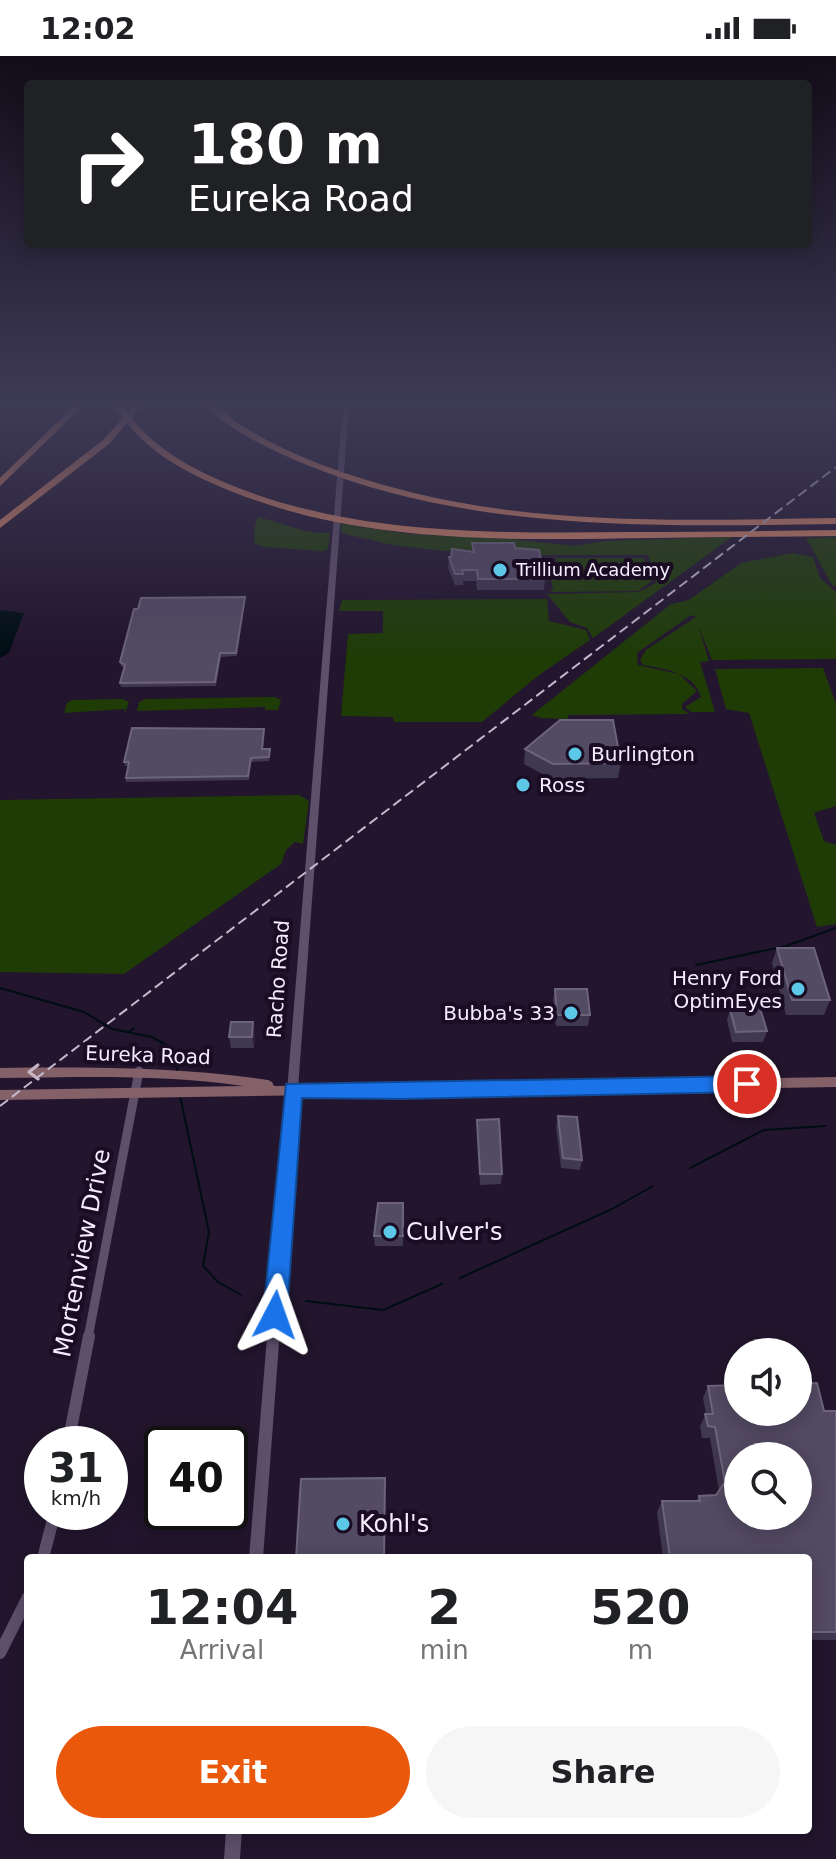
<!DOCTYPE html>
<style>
:root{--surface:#fff;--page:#f6f6f6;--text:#202124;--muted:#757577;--accent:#ea580c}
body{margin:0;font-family:"DejaVu Sans",sans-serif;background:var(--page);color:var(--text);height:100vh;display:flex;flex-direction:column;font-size:30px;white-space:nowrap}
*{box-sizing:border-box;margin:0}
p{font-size:26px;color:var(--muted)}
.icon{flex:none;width:44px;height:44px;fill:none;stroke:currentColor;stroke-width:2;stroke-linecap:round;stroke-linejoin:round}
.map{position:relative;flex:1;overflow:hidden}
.sheet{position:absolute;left:24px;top:1498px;width:788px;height:280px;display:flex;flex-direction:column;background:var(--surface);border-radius:8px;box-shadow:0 4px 20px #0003}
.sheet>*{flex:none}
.banner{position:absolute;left:24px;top:24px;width:788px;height:168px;border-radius:8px;box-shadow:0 4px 20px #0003;background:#202124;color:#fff;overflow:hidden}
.fabs{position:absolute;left:724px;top:1282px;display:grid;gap:16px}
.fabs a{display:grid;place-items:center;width:88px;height:88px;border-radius:50%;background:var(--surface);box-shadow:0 4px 20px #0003;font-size:40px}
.speed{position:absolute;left:24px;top:1370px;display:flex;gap:16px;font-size:40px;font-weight:700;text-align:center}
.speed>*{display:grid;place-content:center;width:104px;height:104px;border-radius:50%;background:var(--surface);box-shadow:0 4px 20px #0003;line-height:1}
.speed small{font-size:20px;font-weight:400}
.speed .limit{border:4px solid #111;border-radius:12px;background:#fff;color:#111}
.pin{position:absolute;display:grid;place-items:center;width:68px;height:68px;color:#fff;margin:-34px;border:4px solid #fff;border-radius:50%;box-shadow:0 2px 8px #0007}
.me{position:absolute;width:88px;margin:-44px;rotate:4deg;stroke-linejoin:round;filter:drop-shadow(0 0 6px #0008)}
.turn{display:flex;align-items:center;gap:28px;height:168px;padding:0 32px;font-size:36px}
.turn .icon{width:104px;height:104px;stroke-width:2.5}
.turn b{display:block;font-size:56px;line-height:68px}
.eta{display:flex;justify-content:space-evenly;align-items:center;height:136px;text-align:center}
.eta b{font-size:48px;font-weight:700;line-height:56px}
.cta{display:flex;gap:16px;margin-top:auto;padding:16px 32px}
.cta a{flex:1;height:92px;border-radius:48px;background:var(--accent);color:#fff;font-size:32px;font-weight:700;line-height:92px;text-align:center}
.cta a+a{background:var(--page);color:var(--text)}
.status{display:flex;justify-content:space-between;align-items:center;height:56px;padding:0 40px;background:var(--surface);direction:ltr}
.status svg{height:22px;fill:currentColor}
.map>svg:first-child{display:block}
.green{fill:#1f3c07}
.water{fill:#000d14}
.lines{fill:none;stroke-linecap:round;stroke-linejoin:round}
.stream{stroke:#000d14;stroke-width:2}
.minor-far1{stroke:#5e506b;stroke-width:9}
.minor{stroke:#5e506b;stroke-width:12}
.tertiary{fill:#5e506b;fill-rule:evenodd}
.secondary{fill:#846069;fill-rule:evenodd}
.motorway{fill:#db8764;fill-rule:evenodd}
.rail{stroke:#c3b9cc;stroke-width:2;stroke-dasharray:10 5;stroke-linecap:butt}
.wall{fill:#403750}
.shaded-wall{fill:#2c213a}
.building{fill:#534a63;stroke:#6c647b;stroke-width:2;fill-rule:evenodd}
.oneway{stroke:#c8b4c2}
.route{fill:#1a73e8;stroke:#114b97;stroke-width:2}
.poi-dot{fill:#5dc7e8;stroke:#190c23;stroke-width:3}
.labels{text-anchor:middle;stroke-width:8;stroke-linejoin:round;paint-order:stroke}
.far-poi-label{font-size:18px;fill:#f5ecfd;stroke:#190c23;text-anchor:start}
.poi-label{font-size:20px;fill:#f5ecfd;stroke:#190c23;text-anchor:start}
.street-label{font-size:20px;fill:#f5ecfd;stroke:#190c23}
.near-poi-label{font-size:24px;fill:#f5ecfd;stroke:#190c23;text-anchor:start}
.near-street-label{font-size:24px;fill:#f5ecfd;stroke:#190c23}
</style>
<div class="status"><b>12:02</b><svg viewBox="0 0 49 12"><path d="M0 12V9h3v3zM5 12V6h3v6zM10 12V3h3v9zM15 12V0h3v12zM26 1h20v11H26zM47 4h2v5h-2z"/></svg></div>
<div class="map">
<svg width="836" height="1803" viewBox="0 0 836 1803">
<rect width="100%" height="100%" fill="#22152d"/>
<g class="green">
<path d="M258,461c20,4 54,20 72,15l-2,17 -5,2 -59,-4 -10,-4 1,-17z"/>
<path d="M341,468l69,10 101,5 64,7 30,-5 127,-4 -139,101 -6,-10 -17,-6 -23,-28 92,-2 17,-9 -8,-28h-108l-3,-5 -94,1 -50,-6 -52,-12z"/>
<path d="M836,481v49l-4,-1 -26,-47z"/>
<path d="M793,497l20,4 7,21 16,14v67l-124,1 -14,-35 11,36 -9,1 15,50h-24l-6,-5 16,-10c-8,-25 -36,-28 -58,-32l-3,-5 6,-10 50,-33 -5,-2 -54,38 1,12 41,9 18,17 -15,13v5l7,5 -120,1 -2,4 -26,-1 -9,-3 139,-111 18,-4 52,-37z"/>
<path d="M556,502h88l8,23 -14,10 -88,1 3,-3 -4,-18 14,-3 -6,-3z"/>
<path d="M547,543l2,22 37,9 4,10 -51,35 -57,47h-88l-1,-5 -52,-1 7,-82 35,-1v-22h-44l3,-11z"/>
<path d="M823,612l13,36v102l-22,7 10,28 12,4v79l-19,3 -68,-214 -23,-4 -11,-40z"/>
<path d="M275,641l6,3 -3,10h-13v-3l-128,4 2,-9 7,-3z"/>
<path d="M123,643l6,3 -4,11 -1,-4 -60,4 3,-10 5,-3z"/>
<path d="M299,739l10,6 -6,43 -8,-2 -9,8 -5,14 -157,110 -124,-2v-172z"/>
</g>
<path class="water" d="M0,554l24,3 -15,40 -9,5z"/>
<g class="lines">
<g class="stream">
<path d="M696,909l90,-19 50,-18"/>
<path d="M0,932l84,24 28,17 40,8 20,11 6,26"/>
<path d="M129,976l5,-4"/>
<path d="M180,1040l29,136 -6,34 15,16 23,13"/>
<path d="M690,1112l74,-38 61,-4"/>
<path d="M460,1222l152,-69 41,-23"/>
<path d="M306,1245l77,9 59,-26"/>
</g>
<path class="minor-far1" d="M88,1282l51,-267"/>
<g class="minor">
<path d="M68,1388l21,-108"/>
<path d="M43,1502l12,-46"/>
<path d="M0,1597l28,-56"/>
</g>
<g class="tertiary">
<path d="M343,348h6l-86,1154h-14z"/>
<path d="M226,1774h16l-2,29h-16z"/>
</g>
<path class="secondary" d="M0,1012c90,-1 179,-1 268,12l4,2 2,4 562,-9v10l-836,13v-10l243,-4c-80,-12 -162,-9 -243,-8z"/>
<g class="motorway">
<path d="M76,348h9l-85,82v-8z"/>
<path d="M114,348h8l5,8 8,-8h8l-12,14c28,34 65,53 105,69 125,49 262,46 394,45 69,0 137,-1 206,-2v6c-61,1 -122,1 -183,2 -140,2 -287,7 -420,-46 -40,-16 -79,-35 -106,-69l-18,21 -109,84v-8l103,-80 20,-22z"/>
<path d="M203,348c15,0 28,15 41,23 47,29 99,47 151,61 143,39 295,32 441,30v6c-176,2 -362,9 -529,-59 -36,-15 -75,-33 -104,-61z"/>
</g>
<path class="rail" d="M0,1050l836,-639"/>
</g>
<g class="wall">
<path d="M472,487l43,5 30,31 -1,11h-67l-1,-9h-13v4h-8l-7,-17 1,-11 23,-5z"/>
<path d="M245,544l-8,56 -16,1 -5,29 -95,1 -1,-4 4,-15 -3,-2 -1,-4z"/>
<path d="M264,673l-1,20h7l-1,12 -18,1 -2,18 -123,2v-4l2,-12h-3l-1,-4z"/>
<path d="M525,693l96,14 -3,15 -67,1 -27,-15z"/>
<path d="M777,892l53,52 -6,15h-38l-14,-52z"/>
<path d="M555,933l35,26 -2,11h-32l-3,-26z"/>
<path d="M730,953l37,22 -4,11h-31l-5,-22z"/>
<path d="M255,977l-1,15h-23l-2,-11z"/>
<path d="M558,1060l24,44 -2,10 -19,-2 -5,-41z"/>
<path d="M477,1064l25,54 -1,10 -21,1 -3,-55z"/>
<path d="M403,1147v43h-28l-1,-10z"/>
<path d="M708,1330l116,25h12v229h-28v-82h-145l-6,-46 5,-11h34l3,-5 17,-1 3,-4 -9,-53h-8l-2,-12 6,-12 -3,-16z"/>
</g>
<g class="shaded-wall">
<path d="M245,541v3l-8,56 -1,-3z"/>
<path d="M253,966l2,11 -1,15 -2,-11z"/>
</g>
<g class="building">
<path d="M472,487h42l1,5 24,2 6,29h-67l-1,-9h-15l1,4h-8l-6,-17h2l1,-8 22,3z"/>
<path d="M245,541l-9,56h-16l-5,29 -95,1 5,-18 -5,-3 14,-53h4l3,-11z"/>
<path d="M560,664h53l8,43 -68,1 -28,-15z"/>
<path d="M132,672l132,1 -2,20h8l-1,8 -18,1 -3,18 -122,2 3,-16h-5z"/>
<path d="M777,892h37l16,52h-38z"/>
<path d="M555,933h32l3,26h-33z"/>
<path d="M760,952l7,23 -31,1 -6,-23z"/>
<path d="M231,966h22l-1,15h-23z"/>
<path d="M558,1060l19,1 5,43 -19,-2z"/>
<path d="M499,1063l3,55h-22l-3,-54z"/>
<path d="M378,1147h25v33h-29z"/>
<path d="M817,1327l7,28h12v221h-28v-74h-138l-8,-57h38l-1,-5 17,-1 9,-13 -10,-55 -7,-1 -3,-12h8l-5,-28 30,-1v27h60v-28zM738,1400h60v60h-60z"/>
<path d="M385,1422l-1,80h-88l5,-79z"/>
</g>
<defs><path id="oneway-chevron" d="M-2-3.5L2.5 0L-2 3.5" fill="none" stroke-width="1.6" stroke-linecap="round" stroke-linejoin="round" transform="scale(2)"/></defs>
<use class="oneway" href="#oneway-chevron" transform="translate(34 1016) rotate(179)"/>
<linearGradient id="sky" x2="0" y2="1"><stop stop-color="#130c19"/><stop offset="0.58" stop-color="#3e3b57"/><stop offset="1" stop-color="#3e3b57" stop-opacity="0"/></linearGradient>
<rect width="836" height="600" fill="url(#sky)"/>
<path class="route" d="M747,1020l7,2 3,6 -3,6 -7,2 -345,7 -100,-1 -15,217 -4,8 -8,3 -8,-3 -4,-8 23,-231z"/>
<g class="poi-dot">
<circle cx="500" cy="514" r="8"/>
<circle cx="575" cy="698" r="8"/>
<circle cx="523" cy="729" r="8"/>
<circle cx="798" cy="933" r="8"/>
<circle cx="571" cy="957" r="8"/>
<circle cx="390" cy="1176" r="8"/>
<circle cx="343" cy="1468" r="8"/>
</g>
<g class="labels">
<g class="far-poi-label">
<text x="516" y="520">Trillium Academy</text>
</g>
<g class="poi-label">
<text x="591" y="705">Burlington</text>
<text x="539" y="736">Ross</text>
<text x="782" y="929" text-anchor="end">Henry Ford<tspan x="782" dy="23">OptimEyes</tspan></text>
<text x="555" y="964" text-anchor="end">Bubba's 33</text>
</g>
<g class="street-label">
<text transform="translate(278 923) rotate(-86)" y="7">Racho Road</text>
<text transform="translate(148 999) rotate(2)" y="7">Eureka Road</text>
</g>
<g class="near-poi-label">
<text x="406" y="1184">Culver's</text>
<text x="359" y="1476">Kohl's</text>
</g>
<g class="near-street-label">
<text transform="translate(82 1197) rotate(-79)" y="8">Mortenview Drive</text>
</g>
</g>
</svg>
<div class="fabs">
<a><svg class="icon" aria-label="sound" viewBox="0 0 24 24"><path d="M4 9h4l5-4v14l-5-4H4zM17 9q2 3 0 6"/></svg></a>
<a><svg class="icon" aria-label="search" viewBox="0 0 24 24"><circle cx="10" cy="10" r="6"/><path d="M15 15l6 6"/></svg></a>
</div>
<div class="speed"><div>31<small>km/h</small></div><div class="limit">40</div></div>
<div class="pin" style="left:747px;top:1028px;background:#d93025"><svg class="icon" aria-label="arrive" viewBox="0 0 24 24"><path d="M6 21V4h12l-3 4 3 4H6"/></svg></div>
<svg class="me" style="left:275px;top:1259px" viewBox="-20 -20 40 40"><path d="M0-17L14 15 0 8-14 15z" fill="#1a73e8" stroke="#fff" stroke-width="4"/></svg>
<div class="banner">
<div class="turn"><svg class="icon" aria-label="right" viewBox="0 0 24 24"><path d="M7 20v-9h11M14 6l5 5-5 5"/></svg><div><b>180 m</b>Eureka Road</div></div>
</div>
<section class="sheet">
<div class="eta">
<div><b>12:04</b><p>Arrival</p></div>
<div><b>2</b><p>min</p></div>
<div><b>520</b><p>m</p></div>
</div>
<div class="cta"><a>Exit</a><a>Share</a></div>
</section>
</div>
